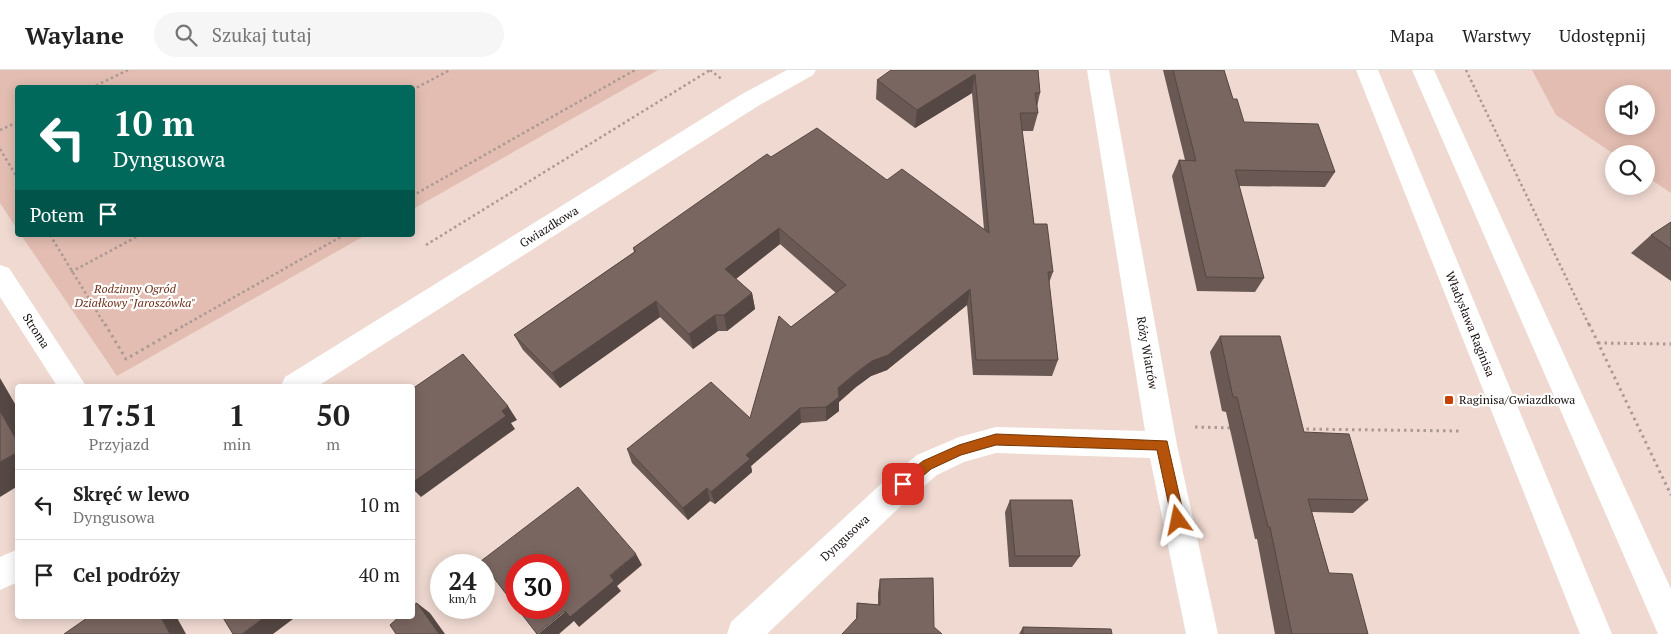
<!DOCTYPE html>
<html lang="pl">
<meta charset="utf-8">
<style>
:root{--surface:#fff;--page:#f6f6f6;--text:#222;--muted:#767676;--line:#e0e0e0}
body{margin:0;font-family:"PT Serif",serif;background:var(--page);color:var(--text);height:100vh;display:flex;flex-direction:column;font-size:19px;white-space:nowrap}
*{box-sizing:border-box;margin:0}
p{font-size:16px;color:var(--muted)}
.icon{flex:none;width:28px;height:28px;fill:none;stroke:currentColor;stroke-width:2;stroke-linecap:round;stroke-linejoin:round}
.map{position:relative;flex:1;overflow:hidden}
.panel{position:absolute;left:15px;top:314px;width:400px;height:235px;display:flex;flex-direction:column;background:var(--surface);border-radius:5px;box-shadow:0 2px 12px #0003}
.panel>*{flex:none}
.banner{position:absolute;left:15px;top:15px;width:400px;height:152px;border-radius:5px;box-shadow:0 2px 12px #0003;background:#00695c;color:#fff;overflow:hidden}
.buttons{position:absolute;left:1605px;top:15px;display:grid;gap:10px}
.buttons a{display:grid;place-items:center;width:50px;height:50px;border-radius:50%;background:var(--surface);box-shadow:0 2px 12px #0003;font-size:25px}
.speed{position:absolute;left:430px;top:484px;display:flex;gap:10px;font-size:25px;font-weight:700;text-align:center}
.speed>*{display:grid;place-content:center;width:65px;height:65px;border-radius:50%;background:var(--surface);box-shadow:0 2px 12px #0003;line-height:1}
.speed small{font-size:12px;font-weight:400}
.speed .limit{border:8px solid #d22;background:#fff;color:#111}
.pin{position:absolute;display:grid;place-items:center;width:42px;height:42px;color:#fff;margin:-21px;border-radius:10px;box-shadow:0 2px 8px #0006}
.me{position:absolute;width:55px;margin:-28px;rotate:348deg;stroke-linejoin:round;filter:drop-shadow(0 0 4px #0008)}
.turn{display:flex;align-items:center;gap:18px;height:105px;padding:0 15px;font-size:22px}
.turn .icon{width:65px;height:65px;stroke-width:2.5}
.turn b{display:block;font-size:35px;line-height:42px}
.then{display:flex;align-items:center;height:48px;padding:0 15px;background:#0003;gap:10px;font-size:19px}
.eta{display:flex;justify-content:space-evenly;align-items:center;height:85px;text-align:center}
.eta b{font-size:30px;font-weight:600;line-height:35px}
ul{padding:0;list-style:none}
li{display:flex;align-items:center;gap:15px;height:70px;padding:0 15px;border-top:1px solid var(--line)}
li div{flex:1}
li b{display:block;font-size:19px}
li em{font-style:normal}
header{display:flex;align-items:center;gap:30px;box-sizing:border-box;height:70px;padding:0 25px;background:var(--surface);border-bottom:1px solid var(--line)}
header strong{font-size:24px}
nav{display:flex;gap:28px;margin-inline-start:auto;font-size:18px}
.search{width:350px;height:45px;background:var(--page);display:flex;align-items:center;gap:12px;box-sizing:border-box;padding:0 18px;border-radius:28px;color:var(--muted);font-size:19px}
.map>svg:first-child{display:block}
.green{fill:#e3bdb1;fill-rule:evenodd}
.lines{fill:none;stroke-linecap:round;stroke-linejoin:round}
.path-far1{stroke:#ab9993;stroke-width:2.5;stroke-dasharray:2.5 3;stroke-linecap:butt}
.path{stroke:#ab9993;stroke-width:3;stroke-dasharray:2.5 4;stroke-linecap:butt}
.minor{fill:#fff;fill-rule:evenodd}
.major{fill:#fff;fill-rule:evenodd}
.wall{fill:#695853}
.shaded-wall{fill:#554743}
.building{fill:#7a6660;stroke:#554743}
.route{fill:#b45309;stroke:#753606}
.poi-dot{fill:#c74100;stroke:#fff;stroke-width:2}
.labels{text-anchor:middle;stroke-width:4.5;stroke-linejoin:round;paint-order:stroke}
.street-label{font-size:12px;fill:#150e0c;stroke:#fff}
.park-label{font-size:12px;font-style:italic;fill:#6e301a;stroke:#fff}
.poi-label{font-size:12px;fill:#150e0c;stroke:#fff;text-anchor:start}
</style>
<header>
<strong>Waylane</strong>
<div class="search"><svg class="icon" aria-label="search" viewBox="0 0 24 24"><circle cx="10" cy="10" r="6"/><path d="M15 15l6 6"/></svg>Szukaj tutaj</div>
<nav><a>Mapa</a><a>Warstwy</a><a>Udostępnij</a></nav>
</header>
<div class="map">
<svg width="1671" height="564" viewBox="0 0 1671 564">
<rect width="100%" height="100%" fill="#efd9d1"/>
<g class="green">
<path d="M0,0h658l-245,139 -1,-121h-394l-1,141 -17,-26z"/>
<path d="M1532,0h139v123l-25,-17v-22h-32l-58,-39zM1614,24h32v32h-32z"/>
<path d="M21,165h345l-249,141z"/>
</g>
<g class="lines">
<g class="path-far1">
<path d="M710,0l13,10"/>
<path d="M1466,0l123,255"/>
<path d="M91,18l37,-18"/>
<path d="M412,20l38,-20"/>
<path d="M0,60l18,-8"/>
<path d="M0,79l18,30"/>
<path d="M412,126l223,-126"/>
<path d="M50,165l55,90"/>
<path d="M426,175l284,-175"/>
<path d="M71,202l69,-37"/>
<path d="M185,255l159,-90"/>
</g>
<g class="path">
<path d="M105,254l21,35 61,-35"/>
<path d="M1589,254l82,171"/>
<path d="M1598,273l73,1"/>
<path d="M1195,357l39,1"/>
<path d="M1300,359l161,2"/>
</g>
<g class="minor">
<path d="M787,0h29l-3,5 -55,31 -440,280h-37l4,-9 457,-283z"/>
<path d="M1087,0h22l68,375 41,189h-32l-36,-176 -154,-5 -32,9 -27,13 -34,29 -136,130h-40l4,-12 150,-138 36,-29 42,-18 37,-10 149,4z"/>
<path d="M0,195l9,3 77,118h-29l-57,-89z"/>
<path d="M18,479v33l-18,8v-33z"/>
</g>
<g class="major">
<path d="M1356,0h22l234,564h-32z"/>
<path d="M1412,0h22l237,519v45h-13z"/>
</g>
</g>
<g class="wall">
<path d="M1038,0l2,23 -3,14 1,6 -5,18h-11l12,93 19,48 -4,11 9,77 -6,16 -79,-1 -6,-70 -80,65 -16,6 -15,11 -17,15v9l-13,10 -25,2 -50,43 1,6 -37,32 -5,-3 -22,19 -56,-57 -5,-14 123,-31 41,-91 45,-34 -56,-49 -44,35 16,14 3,16 -28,22h-9l-25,18 -33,-32 -100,71 -37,-38 -9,-15 120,-83 -1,-4 138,-91 116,23 97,49 -12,-136 -57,35 -39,-29 1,-19z"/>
<path d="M1163,0h61l9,29 11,23 91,50 -10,15 -86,-1 25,92 -9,14 -58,-1 -25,-115 7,-16h6z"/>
<path d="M1671,152v59l-40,-28 20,-18z"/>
<path d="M1220,266l84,96 64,68 -15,13 -41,-1 17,61 39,61h-93l-18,-95h-2l-29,-127 -4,-1 -12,-59z"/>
<path d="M1010,430l70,56 -8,11h-63l-4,-55z"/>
<path d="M880,509l54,48 -78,-9 1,-15 21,2v-12z"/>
<path d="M1023,557l89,7h-93z"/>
</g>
<g class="shaded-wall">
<path d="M975,4l-3,19 -57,35 2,-18z"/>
<path d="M779,158l1,16 -52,41 -3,-16z"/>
<path d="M970,219l-3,16 -80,65 -16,6 -15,11 -17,15v9l-13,10v-14l12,-19 34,-27z"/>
<path d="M752,223l3,16 -28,22 -3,-16z"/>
<path d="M656,231l4,16 -100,71 -8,-15z"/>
<path d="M715,245l3,16 -25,18 -4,-15z"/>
<path d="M0,308l18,31v34l-18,-32z"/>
<path d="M508,336l9,14 -6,3 4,6 -94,68 -9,-9v-5z"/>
<path d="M800,338l1,15 -50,43 1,6 -37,32 -4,-12 35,-37z"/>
<path d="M18,382v34l-18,11v-35z"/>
<path d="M707,418l3,13 -22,19 -5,-12z"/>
<path d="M636,484l6,11 -25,21 4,5 -42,36 -5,-6 -15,13h-21z"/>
<path d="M417,533l13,10 15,21h-6z"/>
<path d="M160,546h16l10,18h-16z"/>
<path d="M266,546h31l-24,18h-31z"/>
</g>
<g class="building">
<path d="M891,0h147l2,23h-5l3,20h-18l14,111h13l6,48h-5l10,88h-82l-6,-71 -82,66 -16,6 -15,11 -19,16 1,9 -13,10 -26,1 -54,47 4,4 -39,33 -4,-4 -24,20 -56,-59 84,-67 39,36 29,-102 12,11 55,-42 -67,-57 -54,41 27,24 -28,22h-9l-26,19 -33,-33 -104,72 -38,-38 122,-84 -3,-3 134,-94 4,3 46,-29 70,52 15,-11 87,64 -14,-159 -58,36 -40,-30z"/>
<path d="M1173,0h51l9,29h4l7,23 74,2 17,48 -100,-2 29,108 -58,-1 -27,-117 17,1z"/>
<path d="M1671,152v27l-20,-14z"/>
<path d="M1220,266h60l24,96 45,2 19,66 -60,-1 21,74 23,1 16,60h-76l-22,-107h-2l-31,-130h-4z"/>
<path d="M463,284l45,52 -6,5 4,5 -94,67v-94z"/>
<path d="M0,341l18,32v9l-18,10z"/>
<path d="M578,417l58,67 -26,21 4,6 -44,36 -5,-6 -28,23 -20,-26h42v-43h-43v42l-35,-46z"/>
<path d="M1010,430h62l8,56h-65z"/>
<path d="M933,508l1,49 8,7h-100l15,-16v-15l23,2v-26z"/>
<path d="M417,533l22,31h-43l-6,-9 10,-9h12v-10z"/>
<path d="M90,546h70l10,18h-106z"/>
<path d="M222,546h44l-24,18h-9z"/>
<path d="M1023,557l88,2 1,5h-89z"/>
</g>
<path class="route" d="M996,364l171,7 18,79 -2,4 -5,2 -4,-2 -2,-4 -15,-70 -161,-5 -35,10 -30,14 -23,20 -5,1 -4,-1 -2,-5 2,-4 24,-19 36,-16z"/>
<rect class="poi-dot" x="1444" y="325" width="10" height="10" rx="2.5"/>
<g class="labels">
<g class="street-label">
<text transform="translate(549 157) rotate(-32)" y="4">Gwiazdkowa</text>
<text transform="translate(1470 254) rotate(68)" y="4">Władysława Raginisa</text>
<text transform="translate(36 261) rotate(57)" y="4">Stroma</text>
<text transform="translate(1147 283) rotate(80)" y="4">Róży Wiatrów</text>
<text transform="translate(845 468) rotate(-43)" y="4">Dyngusowa</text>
</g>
<g class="park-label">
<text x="135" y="223">Rodzinny Ogród<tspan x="135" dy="14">Działkowy "Jaroszówka"</tspan></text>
</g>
<g class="poi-label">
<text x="1459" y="334">Raginisa/Gwiazdkowa</text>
</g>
</g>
</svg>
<div class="buttons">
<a><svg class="icon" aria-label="sound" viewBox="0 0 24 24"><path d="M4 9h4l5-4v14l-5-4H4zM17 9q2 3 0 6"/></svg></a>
<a><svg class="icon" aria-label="search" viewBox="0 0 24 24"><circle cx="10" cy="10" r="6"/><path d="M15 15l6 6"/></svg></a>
</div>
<div class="speed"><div>24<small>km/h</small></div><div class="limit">30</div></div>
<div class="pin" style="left:903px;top:414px;background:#d93025"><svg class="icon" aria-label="arrive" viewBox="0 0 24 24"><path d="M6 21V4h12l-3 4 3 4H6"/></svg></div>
<svg class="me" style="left:1178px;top:450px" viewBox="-20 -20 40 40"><path d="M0-17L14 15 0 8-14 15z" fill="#b45309" stroke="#fff" stroke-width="4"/></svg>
<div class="banner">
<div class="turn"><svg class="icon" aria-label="left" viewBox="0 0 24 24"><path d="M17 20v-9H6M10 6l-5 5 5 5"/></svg><div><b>10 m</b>Dyngusowa</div></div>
<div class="then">Potem<svg class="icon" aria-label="arrive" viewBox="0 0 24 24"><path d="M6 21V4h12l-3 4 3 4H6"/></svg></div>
</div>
<section class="panel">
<div class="eta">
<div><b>17:51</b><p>Przyjazd</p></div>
<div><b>1</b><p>min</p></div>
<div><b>50</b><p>m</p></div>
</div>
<ul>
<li><svg class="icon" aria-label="left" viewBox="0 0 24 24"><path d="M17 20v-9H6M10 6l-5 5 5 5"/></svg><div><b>Skręć w lewo</b><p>Dyngusowa</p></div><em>10 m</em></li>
<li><svg class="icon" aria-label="arrive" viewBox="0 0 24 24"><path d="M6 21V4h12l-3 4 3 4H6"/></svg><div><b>Cel podróży</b></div><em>40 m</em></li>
</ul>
</section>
</div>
